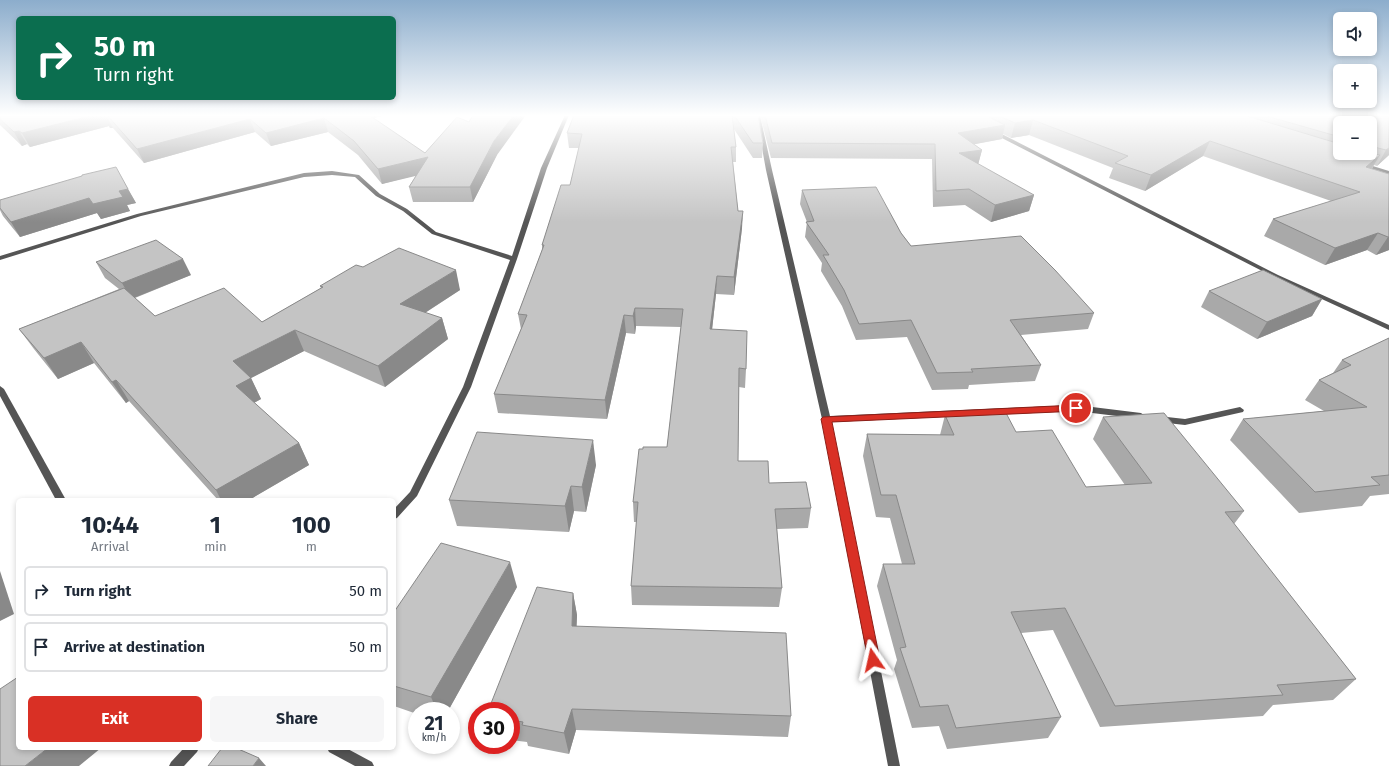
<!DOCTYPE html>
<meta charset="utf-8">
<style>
:root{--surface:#fff;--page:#f6f6f7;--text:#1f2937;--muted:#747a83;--line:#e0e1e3;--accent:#d93025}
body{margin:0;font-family:"Fira Sans",sans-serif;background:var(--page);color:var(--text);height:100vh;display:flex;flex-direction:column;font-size:15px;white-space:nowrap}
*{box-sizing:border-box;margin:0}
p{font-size:13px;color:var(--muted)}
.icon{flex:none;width:22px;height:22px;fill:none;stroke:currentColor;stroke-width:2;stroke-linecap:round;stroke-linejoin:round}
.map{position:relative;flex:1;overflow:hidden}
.details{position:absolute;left:16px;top:498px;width:380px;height:252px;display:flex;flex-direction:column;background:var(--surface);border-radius:6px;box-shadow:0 2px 6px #0003}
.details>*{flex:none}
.top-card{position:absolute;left:16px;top:16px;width:380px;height:84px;border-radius:6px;box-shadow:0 2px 6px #0003;background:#0b6e4f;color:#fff;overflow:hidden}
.fabs{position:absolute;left:1333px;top:12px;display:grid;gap:8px}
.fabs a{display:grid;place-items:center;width:44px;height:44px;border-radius:6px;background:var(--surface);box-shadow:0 2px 6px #0003;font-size:20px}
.speed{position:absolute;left:408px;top:702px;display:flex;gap:8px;font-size:20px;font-weight:700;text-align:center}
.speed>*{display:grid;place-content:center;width:52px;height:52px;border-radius:50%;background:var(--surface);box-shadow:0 2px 6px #0003;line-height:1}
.speed small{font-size:10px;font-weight:400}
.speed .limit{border:6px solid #d22;background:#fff;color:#111}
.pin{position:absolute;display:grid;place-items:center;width:34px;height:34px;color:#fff;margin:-17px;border:2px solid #fff;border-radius:50%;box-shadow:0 1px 4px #0007}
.me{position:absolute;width:44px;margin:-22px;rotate:349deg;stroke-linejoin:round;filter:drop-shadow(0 0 3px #0008)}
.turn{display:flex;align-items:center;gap:14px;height:84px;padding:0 12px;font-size:18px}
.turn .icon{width:52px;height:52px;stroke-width:2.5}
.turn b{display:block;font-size:28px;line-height:34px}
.eta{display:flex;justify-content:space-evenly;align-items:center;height:68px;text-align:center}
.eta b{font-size:24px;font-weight:700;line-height:28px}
.button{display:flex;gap:8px;margin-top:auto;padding:8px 12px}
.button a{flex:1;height:46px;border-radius:6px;background:var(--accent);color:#fff;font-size:16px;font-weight:700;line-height:46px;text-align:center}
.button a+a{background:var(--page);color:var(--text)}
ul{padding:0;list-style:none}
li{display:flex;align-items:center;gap:12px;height:50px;margin:0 8px 6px;padding:0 4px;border:2px solid var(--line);border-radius:6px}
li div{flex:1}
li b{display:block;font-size:15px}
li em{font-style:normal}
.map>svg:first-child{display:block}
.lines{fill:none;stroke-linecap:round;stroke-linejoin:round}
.minor{fill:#555;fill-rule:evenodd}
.wall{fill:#a9a9a9;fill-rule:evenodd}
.shaded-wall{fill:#898989}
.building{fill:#c4c4c4;stroke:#898989}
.route{fill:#d93025;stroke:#8d1f18}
</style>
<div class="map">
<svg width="1389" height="766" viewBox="0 0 1389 766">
<rect width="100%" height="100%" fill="#fff"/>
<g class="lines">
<g class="minor">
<path d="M565,115h4l-22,53 -30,91 -46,128 -54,109 -20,22 -3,1v-10l16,-17 53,-105 47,-127 -78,-26 -29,-23 -27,-15 -21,-19 -23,-2 -28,2 -163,39 -141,44v-4l137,-42 167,-41 28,-2 27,4 21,19 27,15 29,23 76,24 29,-88z"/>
<path d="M756,115h4l12,55 58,246 246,-11 65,8 4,3 -4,3 -65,-8 -245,11 69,344h-12l-66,-347 -56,-249z"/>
<path d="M992,131h4l282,144 111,50v5l-115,-53 -282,-144z"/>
<path d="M1363,163l26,8v4l-28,-9 -1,-1z"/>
<path d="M0,386l4,3 62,111h-10l-56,-104z"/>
<path d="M1240,407l4,3 -1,2 -58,13 -27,-3 -4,-3 4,-3 27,3z"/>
<path d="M184,748h15l-2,4 -13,14h-15l2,-4z"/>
<path d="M327,748h19l26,14 2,4h-19l-26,-14z"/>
</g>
</g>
<g class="wall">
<path d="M0,115h381v1l-8,2 52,35 72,2 -24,47h-60l-4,-15 7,-12 -34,9 -24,-29 -30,-23 -57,14 -16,-14 -111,31 -31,-35h-3l-1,-2 -79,21 -3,-3 -5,2 -22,-21z"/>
<path d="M574,115h184l5,28 -1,15h-9l-19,-29 2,18v15h-3l5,49 4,17 -8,67 -18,-1 -4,35 34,40 -1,19 -6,-1 -1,74 31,22 42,25 -3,20 -31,1 5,59 -3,19 -147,-2 -1,-19 6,-64h-3l-1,-20 10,-53 24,-2 14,-120 -45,-1 -1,8 -9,-1 -19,86 -109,-6 -4,-19 27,-65 -3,-15 24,-64v-5l28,-60 9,-37h-10l-2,-15z"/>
<path d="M760,115h629v40l-12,11 -3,-1 -2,4 17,5v76l-13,5 -9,-5 -42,15 -61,-29 9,-17 58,-18 -128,-45 -58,35 -36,-13 4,-10 -84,-33 -18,3 -8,-4 -1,5 -28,5 8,6 -4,14 56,31 -5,16 -38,11 -26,-17 -32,2 -1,-48 -161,-1zM1340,123h30v30h-30z"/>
<path d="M128,189l8,14 -9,2 3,6 -29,8 -4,-6 -77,24 -17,-21 -3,-6v-10z"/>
<path d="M802,190l99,43 10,13 183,67 -6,16 -67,6 20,30 -6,16 -66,4 -1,4 -36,1 -25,-53 -51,3 -14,-34 -21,-35 1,-8 -17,-26 2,-15 -7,-18z"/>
<path d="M96,262l95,13 -56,23 20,18 107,6 59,-34 -1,-2 43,-19 97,23 -35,23 17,5 6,21 -63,48 -81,-36 -53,27 10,21 -7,4 45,40 10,22 -60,35h-31l-89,-99 -3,2 -32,-40 -36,16 -24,-30 -15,-20 100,-40 -14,-11z"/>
<path d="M1209,291l113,8 -10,17 -55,23 -56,-32z"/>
<path d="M1389,338v156l-19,2 -8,10 -63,7 -69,-73 13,-21 81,-8 -19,-11 14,-20 14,-7 9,-13z"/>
<path d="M945,415l71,17 70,55 39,-2 -32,-46 10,-22 141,94 -10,13 122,155 -23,21 -60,5 -10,11 -163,11 -47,-97 -32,3 40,84 -13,21 -101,11 -8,-23 -27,2 -18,-59 3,-9 -20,-74 6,-22h19l-12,-46 -14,-1 -13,-61 4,-22 73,1z"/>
<path d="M596,465l-10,47 -12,-1 -5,21 -112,-6 -8,-26z"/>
<path d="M517,587l-69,124h-31v3l-23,-8v-94z"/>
<path d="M573,593l4,22 -1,11 215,90 -3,21 -212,-7 -7,24 -41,-8 -1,-4 -16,-2v-29z"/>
</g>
<g class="shaded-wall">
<path d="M94,115h12l7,13h-3l-1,-2 -79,21 -8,-14z"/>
<path d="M360,115h21v1l-19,5z"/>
<path d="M514,115h12l-29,40 -24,47 -3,-15 24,-46z"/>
<path d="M324,118l4,14 -57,14 -5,-13z"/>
<path d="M250,119l5,13 -111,31 -7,-14z"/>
<path d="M1033,120l-4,15 -18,3 4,-15z"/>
<path d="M1005,125l-3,14 -47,9 3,-15z"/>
<path d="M19,131l8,13 -5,2 -8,-14z"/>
<path d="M1210,141l-7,15 -58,35 6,-16z"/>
<path d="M1389,148v7l-12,11 9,-16z"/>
<path d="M982,150l-4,15 -19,-12z"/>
<path d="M1380,155l-10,16 -4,-4z"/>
<path d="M428,157l4,15 -50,12 -4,-15z"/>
<path d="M128,189l8,14 -9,2 3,6 -29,8 -4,-6 -77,24 -9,-15 78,-24z"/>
<path d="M1034,195l-5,16 -38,11 4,-17z"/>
<path d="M743,211l-1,17 -8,67v-18z"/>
<path d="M1378,233l-11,17 -42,15 10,-17z"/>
<path d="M1388,237h1v13l-13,5z"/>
<path d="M183,259l8,16 -60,24 -9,-16z"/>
<path d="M456,270l4,20 -54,35 -6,-21z"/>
<path d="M717,276l-1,18 -6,54v-19z"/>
<path d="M1322,299l-10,17 -55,23 10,-17z"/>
<path d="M635,308l1,18 -1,8 -2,-18z"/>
<path d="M624,315l2,18 -19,86 -2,-19z"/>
<path d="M442,318l6,21 -63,48 -7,-21z"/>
<path d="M295,330l9,21 -53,27 10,21 -15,8 -10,-21 -3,-25z"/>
<path d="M81,342l13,21 -36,16 -14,-21z"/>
<path d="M116,380l13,21 -3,2 -14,-21z"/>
<path d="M593,440l3,25 -10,47 -4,-25z"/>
<path d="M299,443l10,22 -60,35h-28l-5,-10z"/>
<path d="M571,486l3,25 -5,21 -4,-26z"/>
<path d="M510,562l7,25 -69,124h-11l-6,-14z"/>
<path d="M0,571l14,43 -14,7z"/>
<path d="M573,593l4,22 -1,33 -4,-22z"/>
<path d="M572,709l4,21 -7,24 -5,-21z"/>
<path d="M48,748h53l-22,18h-54z"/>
<path d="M259,758l7,8h-13z"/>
</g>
<g class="building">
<path d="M0,115h94l-72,18 -3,-2 -5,1 -14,-13z"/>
<path d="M107,115h262l56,38 32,-36 12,5 4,-7h41l-20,26 -24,46h-61l19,-30 -50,12 -24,-28 -30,-23 -58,15 -16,-14 -113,30z"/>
<path d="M574,115h158l4,32h-5l7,64h5l-9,66 -17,-1 -7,53 37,2 -1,38 -7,-1 -1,93h30l1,22 37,-1 5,26 -36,1 7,79 -151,-2 7,-84h-5l6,-53h4v-2h24l16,-138 -48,-1 -2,8 -9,-1 -19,85 -111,-6 33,-79 -9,-1 26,-69h-2l19,-60h9l12,-51 -15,-1z"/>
<path d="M734,115h24l5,28h-10z"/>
<path d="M765,115h220l20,10 -47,8 24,17 -23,3 75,42 -39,10 -26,-16 -33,2 -1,-47 -163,-1z"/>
<path d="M997,115h247l96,29v9h30l10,2 -14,12 23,7v63h-1l-10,-4 -43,15 -62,-29 87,-27 -150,-51 -59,34 -36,-12 13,-7 -95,-36 -18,3z"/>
<path d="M1263,115h126v33l-3,2 -16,-4v-23h-30v14z"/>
<path d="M116,167l12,22 -9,2 4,6 -30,7 -4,-6 -78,24 -11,-14v-8l82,-24v-1z"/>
<path d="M876,187l25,46 10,13 110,-10 34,34 39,43 -84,7 31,45 -70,4 2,3 -36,1 -26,-53 -52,4 -15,-34 -21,-35h6l-23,-33 8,-1 -12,-31z"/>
<path d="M156,240l27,19 -61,24 -26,-21z"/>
<path d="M399,248l57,22 -56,34 42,14 -64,48 -83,-36 -62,31 18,17 -15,8 63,57 -83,47 -100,-110 -4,2 -31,-40 -37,16 -25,-29 105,-41 31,28 69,-28 38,34 61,-35 -3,-1 36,-21 7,2z"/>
<path d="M1263,270l59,29 -55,23 -58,-31z"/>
<path d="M1389,338v137l-18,2 9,8 -65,7 -72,-73 124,-12 -48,-27 32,-15 -9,-5z"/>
<path d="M1006,413l10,19 36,-2 34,57 66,-4 -49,-66 61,-4 80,98 -19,1 131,167 -79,6 6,10 -168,11 -50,-98 -54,4 50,105 -105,11 -8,-23 -28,2 -20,-59 6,-1 -23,-83h32l-19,-69h-15l-14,-61 87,1 -9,-20z"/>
<path d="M477,432l116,8 -11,47 -11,-1 -6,20 -116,-6z"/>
<path d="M441,543l69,19 -79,135 -37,-11v-74z"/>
<path d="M537,587l36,6 -1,33 214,7 5,83 -219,-7 -8,24 -42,-8 1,-3 -12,-2v-9h-23z"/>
<path d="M18,677v71h30l-23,18h-25v-77z"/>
<path d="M222,748h14l23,10 -6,8h-45z"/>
</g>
<linearGradient id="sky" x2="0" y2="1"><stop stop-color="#8cadcc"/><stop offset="0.52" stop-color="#fff"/><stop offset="1" stop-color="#fff" stop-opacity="0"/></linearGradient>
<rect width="1389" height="222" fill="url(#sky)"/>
<path class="route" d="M1076,405l4,3 -1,3 -247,11 48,238 -2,5 -5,1 -4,-1 -48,-246 2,-2z"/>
</svg>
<div class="fabs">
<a><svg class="icon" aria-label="sound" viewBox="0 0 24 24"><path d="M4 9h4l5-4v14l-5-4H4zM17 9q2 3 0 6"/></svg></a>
<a>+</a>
<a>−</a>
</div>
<div class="speed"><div>21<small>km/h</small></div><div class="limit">30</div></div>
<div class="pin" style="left:1076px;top:408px;background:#d93025"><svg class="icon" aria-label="arrive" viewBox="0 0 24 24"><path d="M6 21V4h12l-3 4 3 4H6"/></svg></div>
<svg class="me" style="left:873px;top:660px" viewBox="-20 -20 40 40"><path d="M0-17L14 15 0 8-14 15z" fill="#d93025" stroke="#fff" stroke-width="4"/></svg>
<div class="top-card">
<div class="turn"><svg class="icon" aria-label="right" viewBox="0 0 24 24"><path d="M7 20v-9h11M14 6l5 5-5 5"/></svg><div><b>50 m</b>Turn right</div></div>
</div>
<section class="details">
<div class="eta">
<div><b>10:44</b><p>Arrival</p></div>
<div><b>1</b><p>min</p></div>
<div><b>100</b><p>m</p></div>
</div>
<ul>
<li><svg class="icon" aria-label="right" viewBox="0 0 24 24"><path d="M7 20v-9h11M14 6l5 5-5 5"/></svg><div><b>Turn right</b></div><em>50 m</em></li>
<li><svg class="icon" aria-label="arrive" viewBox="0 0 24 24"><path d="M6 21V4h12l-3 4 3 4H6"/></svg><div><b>Arrive at destination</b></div><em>50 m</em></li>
</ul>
<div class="button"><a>Exit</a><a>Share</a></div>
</section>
</div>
